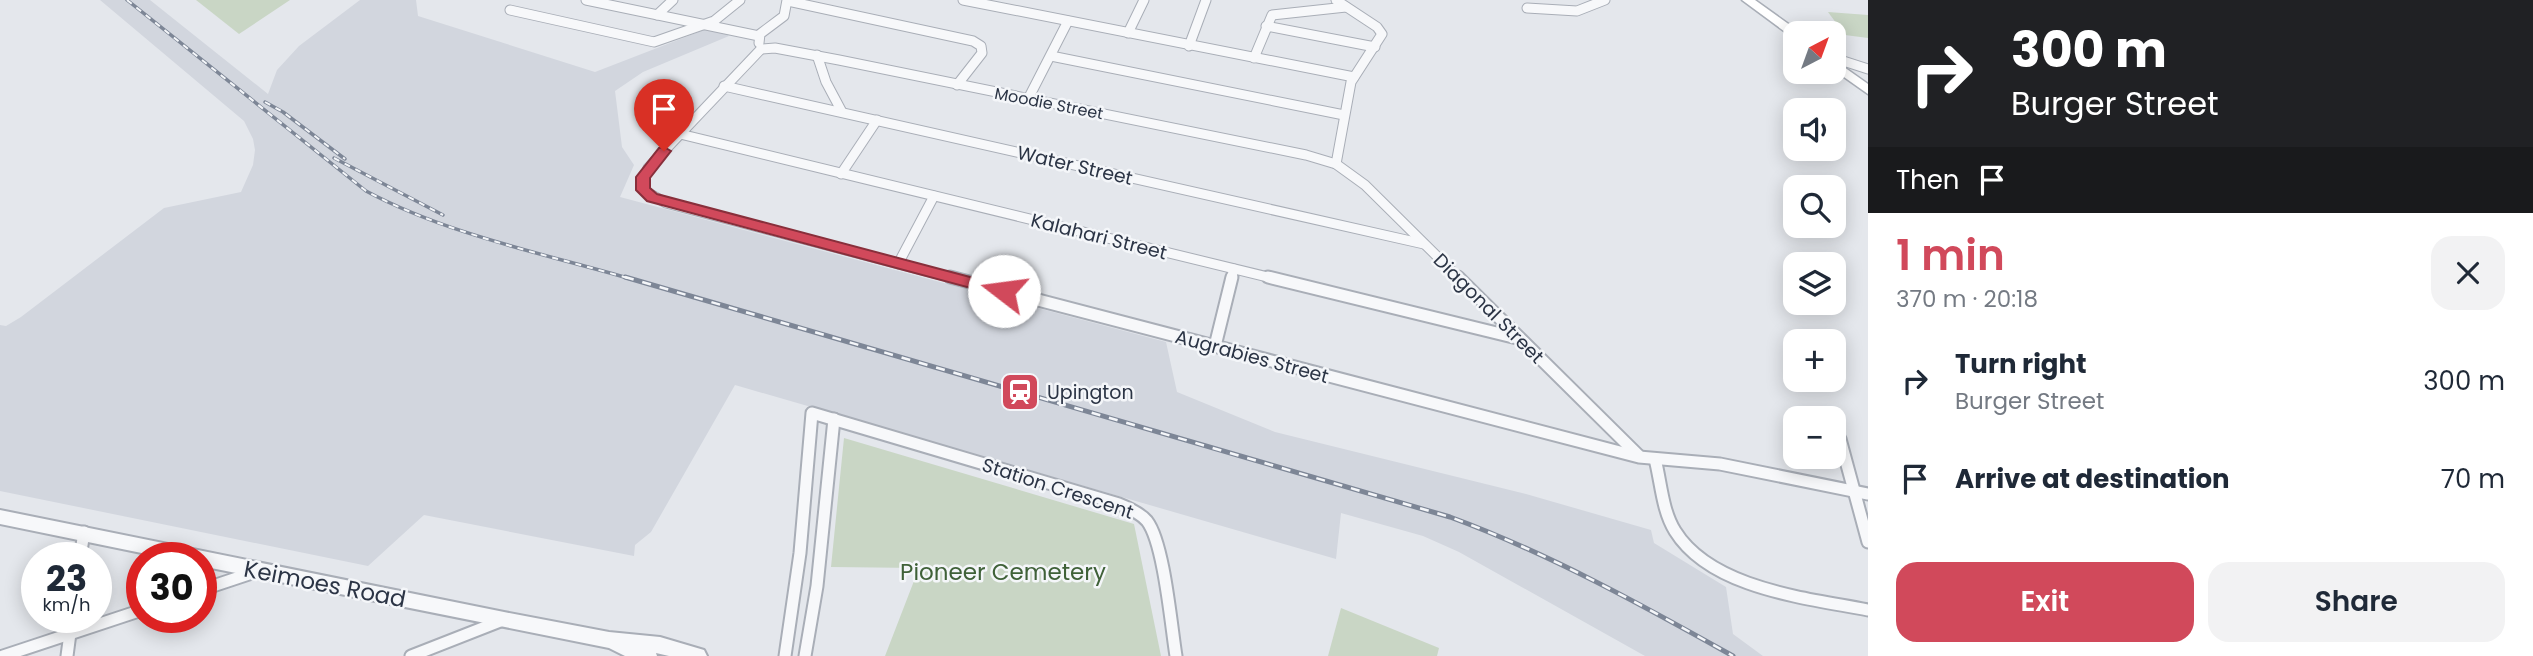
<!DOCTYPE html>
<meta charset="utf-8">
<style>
:root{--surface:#fff;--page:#f2f2f3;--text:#1f2937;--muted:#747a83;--accent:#d1495b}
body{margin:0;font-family:Poppins,sans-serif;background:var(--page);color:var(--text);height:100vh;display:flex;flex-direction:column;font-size:26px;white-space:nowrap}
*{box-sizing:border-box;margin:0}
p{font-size:23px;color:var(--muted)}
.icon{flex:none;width:38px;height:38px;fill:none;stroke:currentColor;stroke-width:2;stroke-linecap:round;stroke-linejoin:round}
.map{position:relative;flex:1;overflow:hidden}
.side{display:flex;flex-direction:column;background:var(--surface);width:665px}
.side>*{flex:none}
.hud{background:#202124;color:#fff;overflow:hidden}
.needle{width:46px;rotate:41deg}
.fabs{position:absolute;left:1783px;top:21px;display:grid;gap:14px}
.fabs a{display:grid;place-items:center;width:63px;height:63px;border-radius:14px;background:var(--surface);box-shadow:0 4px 18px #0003;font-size:35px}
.speed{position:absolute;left:21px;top:542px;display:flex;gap:14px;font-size:35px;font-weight:700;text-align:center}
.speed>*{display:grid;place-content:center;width:91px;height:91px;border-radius:50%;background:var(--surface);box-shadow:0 4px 18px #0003;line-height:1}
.speed small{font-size:18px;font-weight:400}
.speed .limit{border:10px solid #d22;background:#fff;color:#111}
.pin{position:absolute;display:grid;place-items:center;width:60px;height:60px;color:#fff;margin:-72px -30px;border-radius:50% 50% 50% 0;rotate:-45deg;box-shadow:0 0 7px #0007}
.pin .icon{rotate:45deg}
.me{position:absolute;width:77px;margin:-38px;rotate:285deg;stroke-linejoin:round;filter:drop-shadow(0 0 5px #0008)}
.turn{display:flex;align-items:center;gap:24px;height:147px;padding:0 28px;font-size:32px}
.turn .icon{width:91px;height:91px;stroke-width:2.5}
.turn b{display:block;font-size:49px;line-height:60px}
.then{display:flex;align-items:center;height:66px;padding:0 28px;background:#0003;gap:14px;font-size:26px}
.round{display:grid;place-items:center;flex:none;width:74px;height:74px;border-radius:21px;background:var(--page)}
.summary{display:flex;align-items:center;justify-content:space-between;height:119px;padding:0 28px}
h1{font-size:42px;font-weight:600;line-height:52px;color:var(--accent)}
.action{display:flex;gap:14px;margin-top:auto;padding:14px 28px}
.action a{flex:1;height:80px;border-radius:21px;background:var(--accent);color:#fff;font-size:28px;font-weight:600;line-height:80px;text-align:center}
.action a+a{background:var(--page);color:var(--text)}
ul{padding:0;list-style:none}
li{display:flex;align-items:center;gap:21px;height:98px;padding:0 28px}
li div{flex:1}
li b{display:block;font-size:26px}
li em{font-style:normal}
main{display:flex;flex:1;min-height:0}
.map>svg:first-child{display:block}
.built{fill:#d2d6de}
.green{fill:#c9d6c5}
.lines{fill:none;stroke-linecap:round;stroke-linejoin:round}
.minor-far1-casing{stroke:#a9aeb7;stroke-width:11}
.minor-casing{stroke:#a9aeb7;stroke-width:15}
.tertiary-casing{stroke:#a9aeb7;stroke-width:4}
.secondary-casing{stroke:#a9aeb7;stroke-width:3}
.minor-far1{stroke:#f7f8fa;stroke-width:9}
.minor{stroke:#f7f8fa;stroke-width:11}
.tertiary{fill:#f7f8fa;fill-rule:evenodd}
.secondary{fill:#fff;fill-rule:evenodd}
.rail-far1-casing{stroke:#7d8696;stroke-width:3.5}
.rail-casing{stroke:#7d8696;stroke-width:5}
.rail-far1{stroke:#f4f6f9;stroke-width:2;stroke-dasharray:6;stroke-linecap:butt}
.rail{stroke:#f4f6f9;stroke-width:2.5;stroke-dasharray:9;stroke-linecap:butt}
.route{fill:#d1495b;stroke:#882f3b;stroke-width:2}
.labels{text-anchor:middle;stroke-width:5;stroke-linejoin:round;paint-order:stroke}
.far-street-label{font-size:16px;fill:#2b3445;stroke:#f4f6f9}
.street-label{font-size:19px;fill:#2b3445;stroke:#f4f6f9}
.poi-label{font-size:19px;fill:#2b3445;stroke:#f4f6f9;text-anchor:start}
.near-park-label{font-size:23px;fill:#3f6138;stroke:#f4f6f9}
.near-street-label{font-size:23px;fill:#2b3445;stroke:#f4f6f9}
</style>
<main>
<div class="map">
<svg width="1868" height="656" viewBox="0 0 1868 656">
<rect width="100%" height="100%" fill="#e4e7ec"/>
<path class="built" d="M100,0h50l118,94 9,-24 22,-24 61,-46h56l2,16 177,56 119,-46 15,10 -86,36 -28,19 7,56 12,18 -14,32 546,145 11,50 98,40 251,62 125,36 3,13 72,44 7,47 30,22h-118l-186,-104 -36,-16 -82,-23 -5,46 -601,-174 -84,147 -16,13 -1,11 -210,-41 -56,51 -368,-75v-166l6,1 15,-9 143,-109 77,-16 12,-27 2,-15 -2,-11 -9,-18z"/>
<g class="green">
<path d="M196,0h94l-51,34z"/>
<path d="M1828,12l40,3v23l-23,-3z"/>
<path d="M844,438l290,86 27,132h-276l34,-88 -88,-1z"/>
<path d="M1341,608l98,40 -2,8h-109z"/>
</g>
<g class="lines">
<defs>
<g id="minor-far1">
<path d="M586,0l173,36"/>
<path d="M963,0l391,77"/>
<path d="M1336,0l41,27 5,7 -31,48 -15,82"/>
<path d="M788,1l185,40 8,5 1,7 -25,32"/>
<path d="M1527,8l50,3 28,-11"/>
<path d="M510,10l144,32 60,-21 26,-21"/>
<path d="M657,15l16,-15"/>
<path d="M1266,26l109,21"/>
<path d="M1128,33l16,-33"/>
<path d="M759,43l1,-9 24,-18 3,-16"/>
<path d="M1189,46l17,-46"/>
<path d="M761,49l-113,119 -5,13 2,10 21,12 290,76"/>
<path d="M761,49l14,-1 64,12 467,95 30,9 29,21 95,94"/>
<path d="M817,55l9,27 16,30"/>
<path d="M1051,56l293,59"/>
<path d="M1254,58l18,-43 74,-8"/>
<path d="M1834,58l34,11"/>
<path d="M724,86l700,158"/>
<path d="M1028,99l40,-78"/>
<path d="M680,134l596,145"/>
<path d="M841,174l36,-54"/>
<path d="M898,264l36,-68"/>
<path d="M1231,279l3,-10"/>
</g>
<g id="minor">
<path d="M950,277l689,180 81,7 148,30"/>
<path d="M1268,277l249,61"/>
<path d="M1458,277l181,179"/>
<path d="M1215,346l17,-69"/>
<path d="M1840,439l28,103"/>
<path d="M1655,459c6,23 7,51 20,72 36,58 132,67 193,79"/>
<path d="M80,558l4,-26"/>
<path d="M201,590l57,-19"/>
<path d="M3,656l139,-46"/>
<path d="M67,656l5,-38"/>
<path d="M411,656l92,-36"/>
<path d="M785,656l15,-103 12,-140 307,91c10,4 21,9 28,17 17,22 24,104 29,135"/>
<path d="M805,656l12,-70 17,-167"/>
</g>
<path id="tertiary" d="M0,510l504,102 105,20 51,5 44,13 3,6h-38l-13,-3 1,3h-32l-16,-8 -408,-82v-8h-35l-166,-34z"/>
<g id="secondary">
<path d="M1742,0h13l46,33h-5v5l-4,-1z"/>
<path d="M1834,60l34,24v10l-34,-24z"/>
</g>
</defs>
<use href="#minor-far1" class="minor-far1-casing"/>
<use href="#minor" class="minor-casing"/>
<use href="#tertiary" class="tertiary-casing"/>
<use href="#secondary" class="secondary-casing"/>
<use href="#minor-far1" class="minor-far1"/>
<use href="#minor" class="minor"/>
<use href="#tertiary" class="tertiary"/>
<use href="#secondary" class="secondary"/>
<defs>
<g id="rail-far1">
<path d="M127,0l239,191c80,43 179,63 265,88"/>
<path d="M265,102l18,10 62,47"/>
<path d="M334,158l109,57"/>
</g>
<path id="rail" d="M625,277l825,240c98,36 192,88 283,139"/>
</defs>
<use href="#rail-far1" class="rail-far1-casing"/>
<use href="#rail" class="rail-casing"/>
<use href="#rail-far1" class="rail-far1"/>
<use href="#rail" class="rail"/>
</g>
<path class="route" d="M664,147l7,4 -21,27v10l7,6 347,92 7,5 -7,6 -357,-96 -11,-11v-13l23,-29z"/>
<defs>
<symbol id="station-square" viewBox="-11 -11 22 22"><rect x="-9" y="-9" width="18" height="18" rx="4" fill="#d1495b" stroke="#f4f6f9"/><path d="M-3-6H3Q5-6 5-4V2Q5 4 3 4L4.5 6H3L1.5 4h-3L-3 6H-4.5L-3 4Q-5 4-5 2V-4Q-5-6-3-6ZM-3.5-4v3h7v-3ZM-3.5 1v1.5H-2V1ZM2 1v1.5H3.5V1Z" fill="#fff"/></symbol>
</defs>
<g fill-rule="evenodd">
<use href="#station-square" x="998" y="370" width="44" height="44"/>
</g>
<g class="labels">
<g class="far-street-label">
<text transform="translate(1049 103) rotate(11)" y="6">Moodie Street</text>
</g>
<g class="street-label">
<text transform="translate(1075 165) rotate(13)" y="7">Water Street</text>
<text transform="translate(1099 236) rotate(14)" y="7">Kalahari Street</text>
<text transform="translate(1489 308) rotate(45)" y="7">Diagonal Street</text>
<text transform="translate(1252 356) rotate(15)" y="7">Augrabies Street</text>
<text transform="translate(1058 488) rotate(18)" y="7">Station Crescent</text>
</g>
<g class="poi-label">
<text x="1047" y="399">Upington</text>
</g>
<g class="near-park-label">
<text x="1003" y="580">Pioneer Cemetery</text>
</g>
<g class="near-street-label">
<text transform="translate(325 584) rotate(11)" y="8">Keimoes Road</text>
</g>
</g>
</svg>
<div class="fabs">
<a><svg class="needle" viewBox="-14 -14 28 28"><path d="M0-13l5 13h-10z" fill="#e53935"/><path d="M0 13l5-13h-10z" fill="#747a83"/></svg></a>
<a><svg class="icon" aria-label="sound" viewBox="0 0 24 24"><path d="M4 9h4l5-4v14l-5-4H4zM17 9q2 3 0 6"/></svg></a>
<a><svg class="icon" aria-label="search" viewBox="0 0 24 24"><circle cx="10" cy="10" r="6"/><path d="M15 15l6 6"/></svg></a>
<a><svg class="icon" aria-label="layers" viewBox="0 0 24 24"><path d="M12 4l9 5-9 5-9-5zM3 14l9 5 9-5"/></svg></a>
<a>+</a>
<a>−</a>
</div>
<div class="speed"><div>23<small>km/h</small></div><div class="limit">30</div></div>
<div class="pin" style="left:664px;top:151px;background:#d93025"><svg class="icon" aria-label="arrive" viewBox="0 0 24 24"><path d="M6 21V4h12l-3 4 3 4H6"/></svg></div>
<svg class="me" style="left:1004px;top:291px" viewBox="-20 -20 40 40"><circle r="19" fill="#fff"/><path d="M0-13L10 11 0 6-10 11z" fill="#d1495b"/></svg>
</div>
<section class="side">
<div class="hud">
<div class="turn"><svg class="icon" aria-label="right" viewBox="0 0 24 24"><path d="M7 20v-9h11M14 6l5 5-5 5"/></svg><div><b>300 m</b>Burger Street</div></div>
<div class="then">Then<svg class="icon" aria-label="arrive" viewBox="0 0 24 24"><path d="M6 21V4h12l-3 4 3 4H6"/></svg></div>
</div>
<div class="summary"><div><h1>1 min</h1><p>370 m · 20:18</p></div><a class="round"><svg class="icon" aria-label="close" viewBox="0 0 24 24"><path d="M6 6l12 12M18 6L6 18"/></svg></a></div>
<ul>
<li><svg class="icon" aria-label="right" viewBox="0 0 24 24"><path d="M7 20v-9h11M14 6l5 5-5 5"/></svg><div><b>Turn right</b><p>Burger Street</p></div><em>300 m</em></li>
<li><svg class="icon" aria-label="arrive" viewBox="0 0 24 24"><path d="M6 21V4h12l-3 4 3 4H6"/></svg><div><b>Arrive at destination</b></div><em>70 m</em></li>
</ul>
<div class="action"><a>Exit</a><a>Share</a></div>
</section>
</main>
